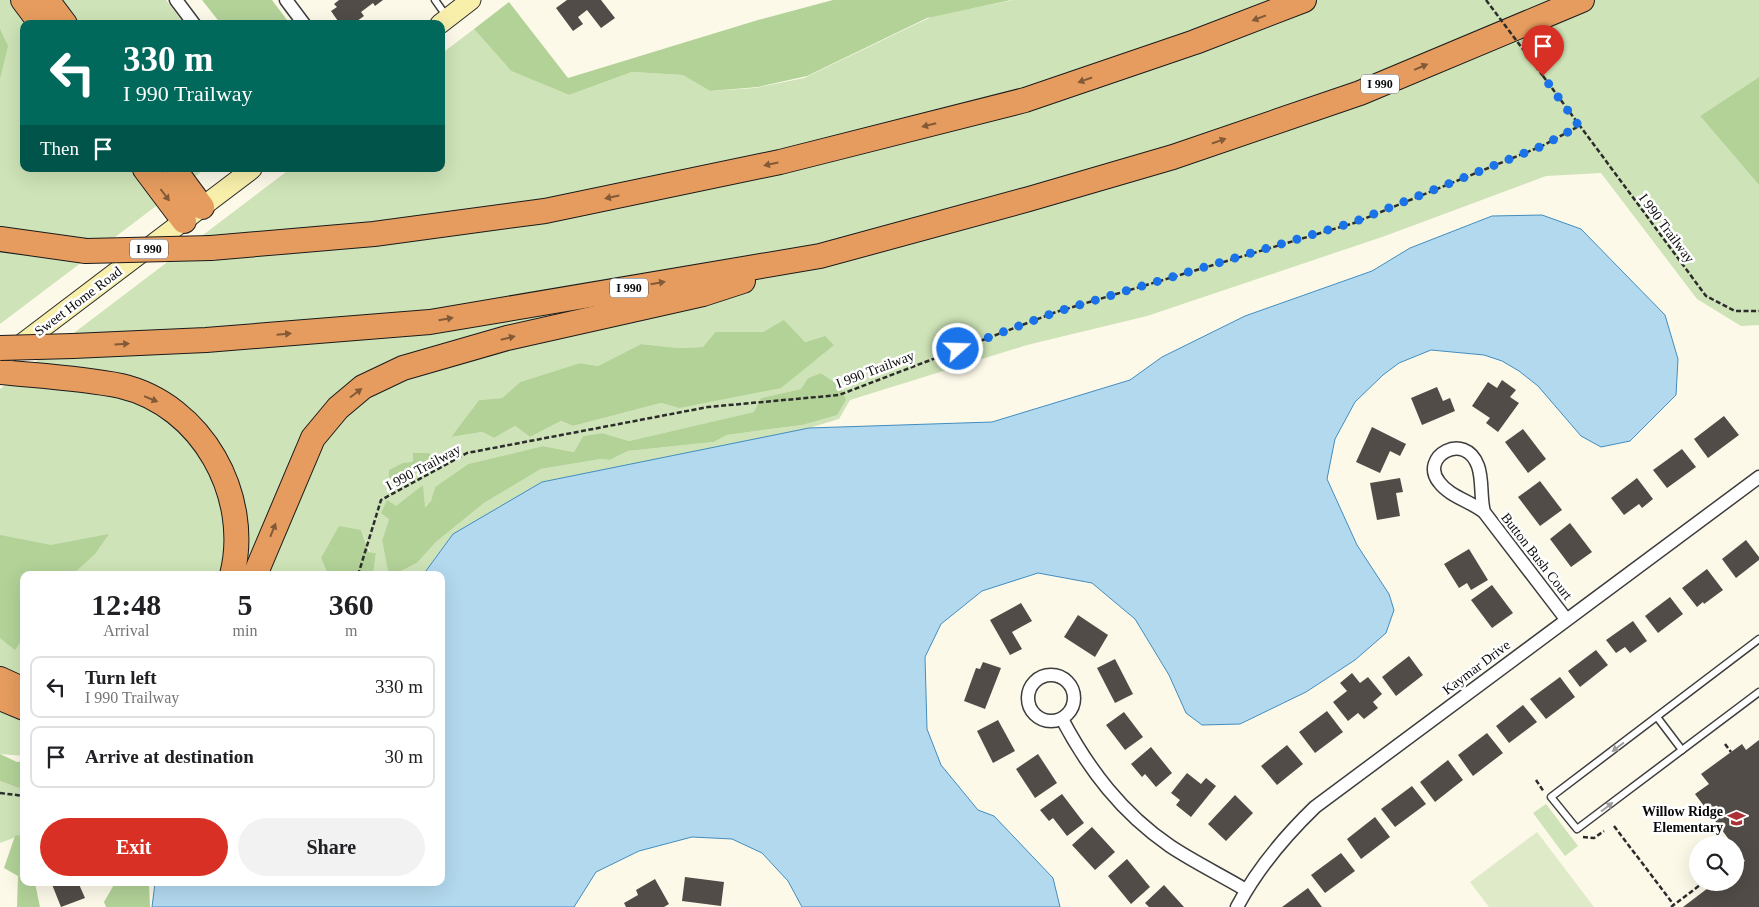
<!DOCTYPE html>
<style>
:root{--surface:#fff;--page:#f2f2f2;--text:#202124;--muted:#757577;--line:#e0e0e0;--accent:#d93025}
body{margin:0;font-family:Georgia,serif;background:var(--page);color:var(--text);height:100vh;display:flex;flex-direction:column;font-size:19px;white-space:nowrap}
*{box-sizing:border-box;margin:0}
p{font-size:16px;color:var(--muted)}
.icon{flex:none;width:28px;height:28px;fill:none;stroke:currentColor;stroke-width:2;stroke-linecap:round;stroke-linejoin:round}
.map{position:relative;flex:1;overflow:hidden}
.drawer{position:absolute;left:20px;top:571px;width:425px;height:315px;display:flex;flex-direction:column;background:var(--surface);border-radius:10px;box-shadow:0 5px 20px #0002}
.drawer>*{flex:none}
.banner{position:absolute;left:20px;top:20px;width:425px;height:152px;border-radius:10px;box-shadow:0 5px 20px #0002;background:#00695c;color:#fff;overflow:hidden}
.controls{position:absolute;left:1689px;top:836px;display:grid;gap:10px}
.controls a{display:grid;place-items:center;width:55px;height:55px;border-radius:50%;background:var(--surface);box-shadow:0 5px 20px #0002;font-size:25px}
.pin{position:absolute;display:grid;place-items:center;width:42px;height:42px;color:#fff;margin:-51px -21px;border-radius:50% 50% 50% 0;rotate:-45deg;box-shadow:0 0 5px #0007}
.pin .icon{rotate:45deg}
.me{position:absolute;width:55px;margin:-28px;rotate:70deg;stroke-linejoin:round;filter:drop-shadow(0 0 4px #0008)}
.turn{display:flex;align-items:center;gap:18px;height:105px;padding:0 20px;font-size:22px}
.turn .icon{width:65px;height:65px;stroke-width:2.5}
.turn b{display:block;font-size:35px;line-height:42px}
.then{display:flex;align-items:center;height:48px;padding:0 20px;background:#0003;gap:10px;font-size:19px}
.eta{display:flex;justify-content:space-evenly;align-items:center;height:85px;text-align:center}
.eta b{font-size:30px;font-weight:700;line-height:35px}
.primary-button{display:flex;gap:10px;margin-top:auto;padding:10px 20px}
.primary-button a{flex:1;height:58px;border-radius:30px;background:var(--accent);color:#fff;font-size:20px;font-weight:700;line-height:58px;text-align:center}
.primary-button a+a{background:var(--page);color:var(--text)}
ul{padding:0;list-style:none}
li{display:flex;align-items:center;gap:15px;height:62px;margin:0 10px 8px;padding:0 10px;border:2px solid var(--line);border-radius:10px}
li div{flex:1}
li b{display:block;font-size:19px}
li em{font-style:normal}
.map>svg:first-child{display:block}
.green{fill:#cee3b7;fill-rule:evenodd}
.forest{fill:#b2d298}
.pitch{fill:#dfebc8}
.water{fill:#b3d9ef;stroke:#418dbf}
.building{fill:#524c48}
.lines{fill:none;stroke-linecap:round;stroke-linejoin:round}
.lane-casing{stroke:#3d3d3d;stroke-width:9}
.street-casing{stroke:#3d3d3d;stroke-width:15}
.secondary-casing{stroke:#2c2c2c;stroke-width:21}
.highway-casing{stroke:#1b1b1b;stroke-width:26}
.path{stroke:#2c2c2c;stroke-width:2.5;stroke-dasharray:5 2.5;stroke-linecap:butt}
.lane{stroke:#fff;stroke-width:6}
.street{stroke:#fff;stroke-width:12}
.secondary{stroke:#f7efaa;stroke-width:19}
.highway{stroke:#e69c5e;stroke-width:24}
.highway-bridge-casing{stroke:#1b1b1b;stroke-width:26;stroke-linecap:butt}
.path-bridge{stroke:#2c2c2c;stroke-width:2.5;stroke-dasharray:5 2.5;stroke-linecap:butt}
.highway-bridge{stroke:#e69c5e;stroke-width:24}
.oneway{fill:#835a38}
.oneway2{fill:#9d9d9d}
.route{stroke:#1a73e8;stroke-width:9;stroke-dasharray:0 16.2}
.labels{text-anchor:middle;stroke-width:5;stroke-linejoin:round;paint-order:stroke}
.shield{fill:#fff;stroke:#545454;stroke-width:1}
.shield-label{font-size:12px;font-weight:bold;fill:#0a0a0a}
.street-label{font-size:14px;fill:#0a0a0a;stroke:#fff}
.poi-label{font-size:14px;font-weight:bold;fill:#0a0a0a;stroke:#fff;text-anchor:end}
</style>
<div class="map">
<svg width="1759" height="907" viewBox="0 0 1759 907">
<rect width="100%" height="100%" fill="#fdf9e9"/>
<g class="green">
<path d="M0,0h166l18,24h-160v145h181l-205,155z"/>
<path d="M1013,0h746v77l-59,39 59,69v140l-18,1 -44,-27 -96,-126 -55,3 -161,60 -238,80 -120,29 -177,55 -11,19 -386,115 -30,41h-50l3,-22 -6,-1 -9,-22 -40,28 7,17h-304v181l-24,-2v-365l290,-220h151v-115l33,-25 37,42 58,24 63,-23 52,3 26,16 45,-3 49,-10 129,-62zM784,321l21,21 20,-6 -146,72 -18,-5 -88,23 -12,-5 -31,16 -15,-11 -21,12 -12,-6 -31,5 28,-37 23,-2 18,-16 60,-19 18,3 43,-22 38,4 24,-1 12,-15h48zM821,373l19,13 -38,39 -75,10 -13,7 -86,9 -18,9 -9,-1 -60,10 -57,34 -48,39 -19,21 -16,8 -13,-1 -6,-28 7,-23 34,-34 1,22 7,-5 4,-15 33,-23 75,-18 31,6 9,-16 19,-3 27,8 126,-29 6,-14 41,-9 6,-11z"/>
<path d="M0,781l24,9v44l-24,9z"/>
<path d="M1546,804l32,42 -13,10 -32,-43z"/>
</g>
<g class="forest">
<path d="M202,0h70l18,24h-69z"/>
<path d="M833,0h178l-84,18 -120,58 -49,11 -48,4 -27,-16 -51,-3 -63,23 -58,-24 -37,-42 35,-27 59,76 190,-58z"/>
<path d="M0,29l8,17 -8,33z"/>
<path d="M1759,77v108l-59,-69z"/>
<path d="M784,320l21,22 20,-6 9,9 -53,43 -102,20 -18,-5 -88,23 -12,-5 -31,16 -15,-11 -21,12 -12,-6 -31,5 28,-37 23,-2 18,-16 60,-19 18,3 43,-22 38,4 24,-1 12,-15h48z"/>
<path d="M821,373l19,13 6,14 -9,15 -35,10 -75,10 -13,7 -86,9 -18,9 -9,-1 -60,10 -57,34 -48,39 -19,21 -16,8h-13l-6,-30 7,-22 -8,-6 6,-13 9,6 27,-21 2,22 6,-6 4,-14 33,-23 75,-18 31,6 9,-16 19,-3 27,8 125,-29 7,-14 40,-9 7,-11z"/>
<path d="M413,453h16l3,5 -8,16 -12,-2 -11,13 -12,-6v-9l14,-7 10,-1z"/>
<path d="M339,526l22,4 8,22 7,1 -3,22h-45l-7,-17z"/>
<path d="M109,534l-14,20 -23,21h-48v61l-9,14 -15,-12v-103l51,10z"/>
<path d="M0,754l17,8 7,-1v29l-24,-9z"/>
<path d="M24,834v48l11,1 5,24h-23l1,-31 -14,-8 11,-32z"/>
<path d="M115,883h34l1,24h-44l-2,-5z"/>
</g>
<path class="pitch" d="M1537,832l57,75h-105l-19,-25z"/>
<path class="water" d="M1542,215l39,14 84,86 13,44 -2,36 -46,46 -29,6 -20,-11 -43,-50 -19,-15 -17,-10 -18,-6 -53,-5 -32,13 -16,12 -28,27 -20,37 -8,40 30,66 32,49 5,16 -8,23 -31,27 -49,32 -66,32 -38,1 -16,-12 -17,-38 -34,-56 -43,-36 -54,-10 -56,18 -41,33 -16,33 2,72 14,36 37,45 16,6 59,62 7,29h-258l-14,-26 -26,-28 -30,-14 -40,-2 -53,14 -43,21 -22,35h-422l3,-24 286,-1v-307h-18l30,-41 89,-52 267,-54 183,-6 138,-42 32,-23 83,-41 127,-45 38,-23 82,-32z"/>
<g class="building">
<path d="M339,0h44l-8,6 -2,-3 -12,9 3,4 -11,8 -5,-2 -8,2 -9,-13 6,-4 -3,-3z"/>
<path d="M567,0h34l14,18 -14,10 -14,-18 -9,7 5,7 -10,7 -17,-23z"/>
<path d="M1502,380l14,10 -6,7 9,6 -21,29 -12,-9 4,-5 -18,-12 16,-24 9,6z"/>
<path d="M1437,387l6,14 7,-3 5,13 -33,14 -11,-27z"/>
<path d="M1724,416l15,19 -31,23 -14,-19z"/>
<path d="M1372,427l34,17 -6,12 -10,-5 -10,22 -24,-11z"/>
<path d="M1523,429l23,30 -18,14 -23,-31z"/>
<path d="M1682,449l14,18 -29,21 -14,-18z"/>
<path d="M1400,478l3,14 -7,1 4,23 -23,4 -7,-37z"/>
<path d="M1637,478l16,21 -11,9 -3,-4 -15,11 -13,-17z"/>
<path d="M1540,481l22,29 -22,16 -22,-29z"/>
<path d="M1570,523l22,29 -21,15 -21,-28z"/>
<path d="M1746,540l13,17v3l-23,18 -14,-19z"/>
<path d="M1469,549l19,31 -17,10 -4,-7 -8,5 -15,-24z"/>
<path d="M1707,569l16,21 -19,14 -1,-2 -6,5 -15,-19z"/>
<path d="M1492,585l21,28 -21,15 -21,-28z"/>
<path d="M1670,597l13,17 -25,19 -13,-17z"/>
<path d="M1021,603l11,18 -20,11 10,17 -12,6 -20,-35z"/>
<path d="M1078,615l30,20 -13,22 -31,-20z"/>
<path d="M1633,621l14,20 -17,12 -5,-6 -9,6 -10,-13z"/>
<path d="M1596,650l12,15 -28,22 -12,-16z"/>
<path d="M1409,656l14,19 -27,21 -14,-19z"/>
<path d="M1115,659l18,35 -18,9 -18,-35z"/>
<path d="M983,662l18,6 -16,41 -21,-8 12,-33 4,1z"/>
<path d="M1352,673l8,10 8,-6 14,17 -9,8 5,6 -14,11 -6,-6 -10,8 -15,-19 14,-11 -7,-8z"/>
<path d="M1560,677l15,20 -29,22 -16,-20z"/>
<path d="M1523,705l14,17 -28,21 -13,-17z"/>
<path d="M1327,711l16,21 -28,21 -16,-21z"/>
<path d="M1124,712l19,25 -18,13 -19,-25z"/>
<path d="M998,720l17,31 -22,12 -16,-32z"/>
<path d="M1487,733l16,20 -30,23 -15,-21z"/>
<path d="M1759,740v167h-76l33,-25h19v-14l10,-7 -50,-67 14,-10 -8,-10 41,-30 4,6z"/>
<path d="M1287,745l16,19 -26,21 -16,-19z"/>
<path d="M1151,747l21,26 -16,14 -11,-13 -3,3 -11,-13z"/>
<path d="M1038,754l19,29 -22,15 -19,-29z"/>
<path d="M1448,760l15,20 -28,22 -15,-20z"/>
<path d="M1187,773l14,11 5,-6 10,8 -25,31 -15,-12 4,-5 -9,-7z"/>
<path d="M1412,786l14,18 -31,23 -14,-18z"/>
<path d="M1062,794l22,29 -17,13 -14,-18 -4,3 -9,-11z"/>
<path d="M1235,795l18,18 -27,28 -18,-17z"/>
<path d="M1375,817l15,20 -29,22 -14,-20z"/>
<path d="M1092,827l23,25 -20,18 -23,-25z"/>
<path d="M1341,853l14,18 -30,22 -14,-18z"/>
<path d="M1127,859l23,28 -19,17 -23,-28z"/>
<path d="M685,877l39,5 -3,24 -39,-5z"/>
<path d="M655,879l14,25 -5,3h-38l-2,-4 14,-8 -2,-5z"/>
<path d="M51,882h27l7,16 -24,9z"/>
<path d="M1164,885l20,22h-35l-4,-4z"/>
<path d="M1308,888l14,19h-40z"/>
</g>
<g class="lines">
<defs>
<g id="lane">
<path d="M435,0l12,17"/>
<path d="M1759,639l-208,158 26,32 182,-137"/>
<path d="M1657,717l25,33"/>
</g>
<g id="street">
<path d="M176,0l18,24"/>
<path d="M286,0l18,24"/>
<path d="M1484,512c-14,-11 -35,-16 -45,-30 -20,-25 26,-52 39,-16 5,14 2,31 6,46l82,107"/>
<circle cx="1051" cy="698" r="23"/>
<path d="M1062,719c27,51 60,94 108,127 24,16 51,29 76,44"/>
<path d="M1237,907c20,-38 47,-70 78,-100l444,-330"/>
</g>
<g id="secondary">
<path d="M440,24l31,-24"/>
<path d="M12,351l240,-182"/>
</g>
<g id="highway">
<path d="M23,0l18,24"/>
<path d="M47,0l18,24"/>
<path d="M145,169l39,52"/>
<path d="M174,169l28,38"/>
<path d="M0,239l86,12"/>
<path d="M211,248l163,-14 171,-23 235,-49 245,-62 170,-58 109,-42"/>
<path d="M73,346l133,-6 224,-18 390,-66 209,-57 144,-42 187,-64 222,-93"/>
<path d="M0,372c40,4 81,6 121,14 81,19 131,110 111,189"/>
<path d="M255,575l58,-137 25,-30 25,-21 40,-19 104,-30 196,-44 40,-13"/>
<path d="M0,679l24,11"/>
<path d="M0,698l24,10"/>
</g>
</defs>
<use href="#lane" class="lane-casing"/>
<use href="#street" class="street-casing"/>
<use href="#secondary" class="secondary-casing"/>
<use href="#highway" class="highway-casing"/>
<g class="path">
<path d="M1543,76l163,220 29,15h24"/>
<path d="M358,575l23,-75 86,-47 241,-46 131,-12 217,-83 298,-89 188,-77 37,-20"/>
<path d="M1725,744l6,8"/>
<path d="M1536,780l8,12"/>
<path d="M0,793l24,3"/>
<path d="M1614,826l60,79"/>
<path d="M1583,837l11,1 10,-7"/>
<path d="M1735,860l6,-5"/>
<path d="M1671,907l33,-25"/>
</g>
<use href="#lane" class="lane"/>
<use href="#street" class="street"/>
<use href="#secondary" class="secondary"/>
<use href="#highway" class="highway"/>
<defs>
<g id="highway-bridge">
<path d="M86,251l125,-3"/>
<path d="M0,348l73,-2"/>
</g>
</defs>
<use href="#highway-bridge" class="highway-bridge-casing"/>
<path class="path-bridge" d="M1486,0l57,76"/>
<use href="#highway-bridge" class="highway-bridge"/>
</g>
<defs><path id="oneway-solid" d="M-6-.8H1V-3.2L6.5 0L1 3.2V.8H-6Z" transform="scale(1.25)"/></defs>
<g class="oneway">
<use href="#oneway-solid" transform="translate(1259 18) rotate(159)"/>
<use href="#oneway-solid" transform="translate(1421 67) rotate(-23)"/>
<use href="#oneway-solid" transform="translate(1085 80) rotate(161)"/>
<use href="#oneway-solid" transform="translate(929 125) rotate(166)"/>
<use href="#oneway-solid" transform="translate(1219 141) rotate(-19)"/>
<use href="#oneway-solid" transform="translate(771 164) rotate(168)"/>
<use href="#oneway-solid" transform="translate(165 195) rotate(53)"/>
<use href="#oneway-solid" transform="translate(612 197) rotate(168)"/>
<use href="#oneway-solid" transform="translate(658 283) rotate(-10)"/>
<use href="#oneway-solid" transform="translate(446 319) rotate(-10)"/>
<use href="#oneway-solid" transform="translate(284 334) rotate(-5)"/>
<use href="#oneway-solid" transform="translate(508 338) rotate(-14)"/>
<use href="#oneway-solid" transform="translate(122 344) rotate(-3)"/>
<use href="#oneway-solid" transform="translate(356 393) rotate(-37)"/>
<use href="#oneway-solid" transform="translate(151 399) rotate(22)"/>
<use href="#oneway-solid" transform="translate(273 530) rotate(-68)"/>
</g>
<g class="oneway2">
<use href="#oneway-solid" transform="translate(1618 747) rotate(143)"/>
<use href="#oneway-solid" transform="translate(1607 807) rotate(-37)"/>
</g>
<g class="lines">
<path class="route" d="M958,349l98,-37 298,-90 188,-76 37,-20 -36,-50"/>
</g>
<defs>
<symbol id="school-bare" viewBox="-9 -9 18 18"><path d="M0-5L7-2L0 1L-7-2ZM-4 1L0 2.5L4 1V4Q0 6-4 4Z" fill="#ac3036" stroke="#fff" stroke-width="2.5" paint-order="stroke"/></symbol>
</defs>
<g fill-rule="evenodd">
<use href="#school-bare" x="1724" y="806" width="25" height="25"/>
</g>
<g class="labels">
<g class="shield">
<rect x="1361" y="74.5" width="38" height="19" rx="4"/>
<rect x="130" y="239.5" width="38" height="19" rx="4"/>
<rect x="610" y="278.5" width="38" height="19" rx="4"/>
</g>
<g class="shield-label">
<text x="1380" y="88">I 990</text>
<text x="149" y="253">I 990</text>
<text x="629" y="292">I 990</text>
</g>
<g class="street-label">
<text transform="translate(1667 228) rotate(53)" y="5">I 990 Trailway</text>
<text transform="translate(78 301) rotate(-37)" y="5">Sweet Home Road</text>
<text transform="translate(875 369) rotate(-21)" y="5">I 990 Trailway</text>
<text transform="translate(423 467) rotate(-28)" y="5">I 990 Trailway</text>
<text transform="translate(1537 556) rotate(52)" y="5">Button Bush Court</text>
<text transform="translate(1476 667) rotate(-37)" y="5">Kaymar Drive</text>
</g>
<g class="poi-label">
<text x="1723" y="816">Willow Ridge<tspan x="1723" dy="16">Elementary</tspan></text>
</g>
</g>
</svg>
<div class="controls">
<a><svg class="icon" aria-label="search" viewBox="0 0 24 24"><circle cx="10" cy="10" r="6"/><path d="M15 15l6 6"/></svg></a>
</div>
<div class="pin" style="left:1543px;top:76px;background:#d93025"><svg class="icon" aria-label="arrive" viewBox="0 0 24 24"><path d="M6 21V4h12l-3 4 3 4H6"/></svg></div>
<svg class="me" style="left:958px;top:349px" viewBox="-20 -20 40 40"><circle r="17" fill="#1a73e8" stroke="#fff" stroke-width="3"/><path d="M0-11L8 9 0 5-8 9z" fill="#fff"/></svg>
<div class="banner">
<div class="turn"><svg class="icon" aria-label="left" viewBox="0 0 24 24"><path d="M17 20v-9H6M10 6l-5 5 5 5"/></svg><div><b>330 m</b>I 990 Trailway</div></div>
<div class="then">Then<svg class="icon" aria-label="arrive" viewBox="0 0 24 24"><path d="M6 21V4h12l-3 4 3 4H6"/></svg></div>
</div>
<section class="drawer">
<div class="eta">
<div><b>12:48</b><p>Arrival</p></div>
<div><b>5</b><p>min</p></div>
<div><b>360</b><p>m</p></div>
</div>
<ul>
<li><svg class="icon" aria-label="left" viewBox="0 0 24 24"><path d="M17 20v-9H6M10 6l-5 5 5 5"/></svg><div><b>Turn left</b><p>I 990 Trailway</p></div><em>330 m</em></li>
<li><svg class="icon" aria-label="arrive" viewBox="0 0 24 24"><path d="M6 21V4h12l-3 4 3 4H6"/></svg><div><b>Arrive at destination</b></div><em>30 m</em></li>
</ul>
<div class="primary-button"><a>Exit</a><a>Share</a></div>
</section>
</div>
